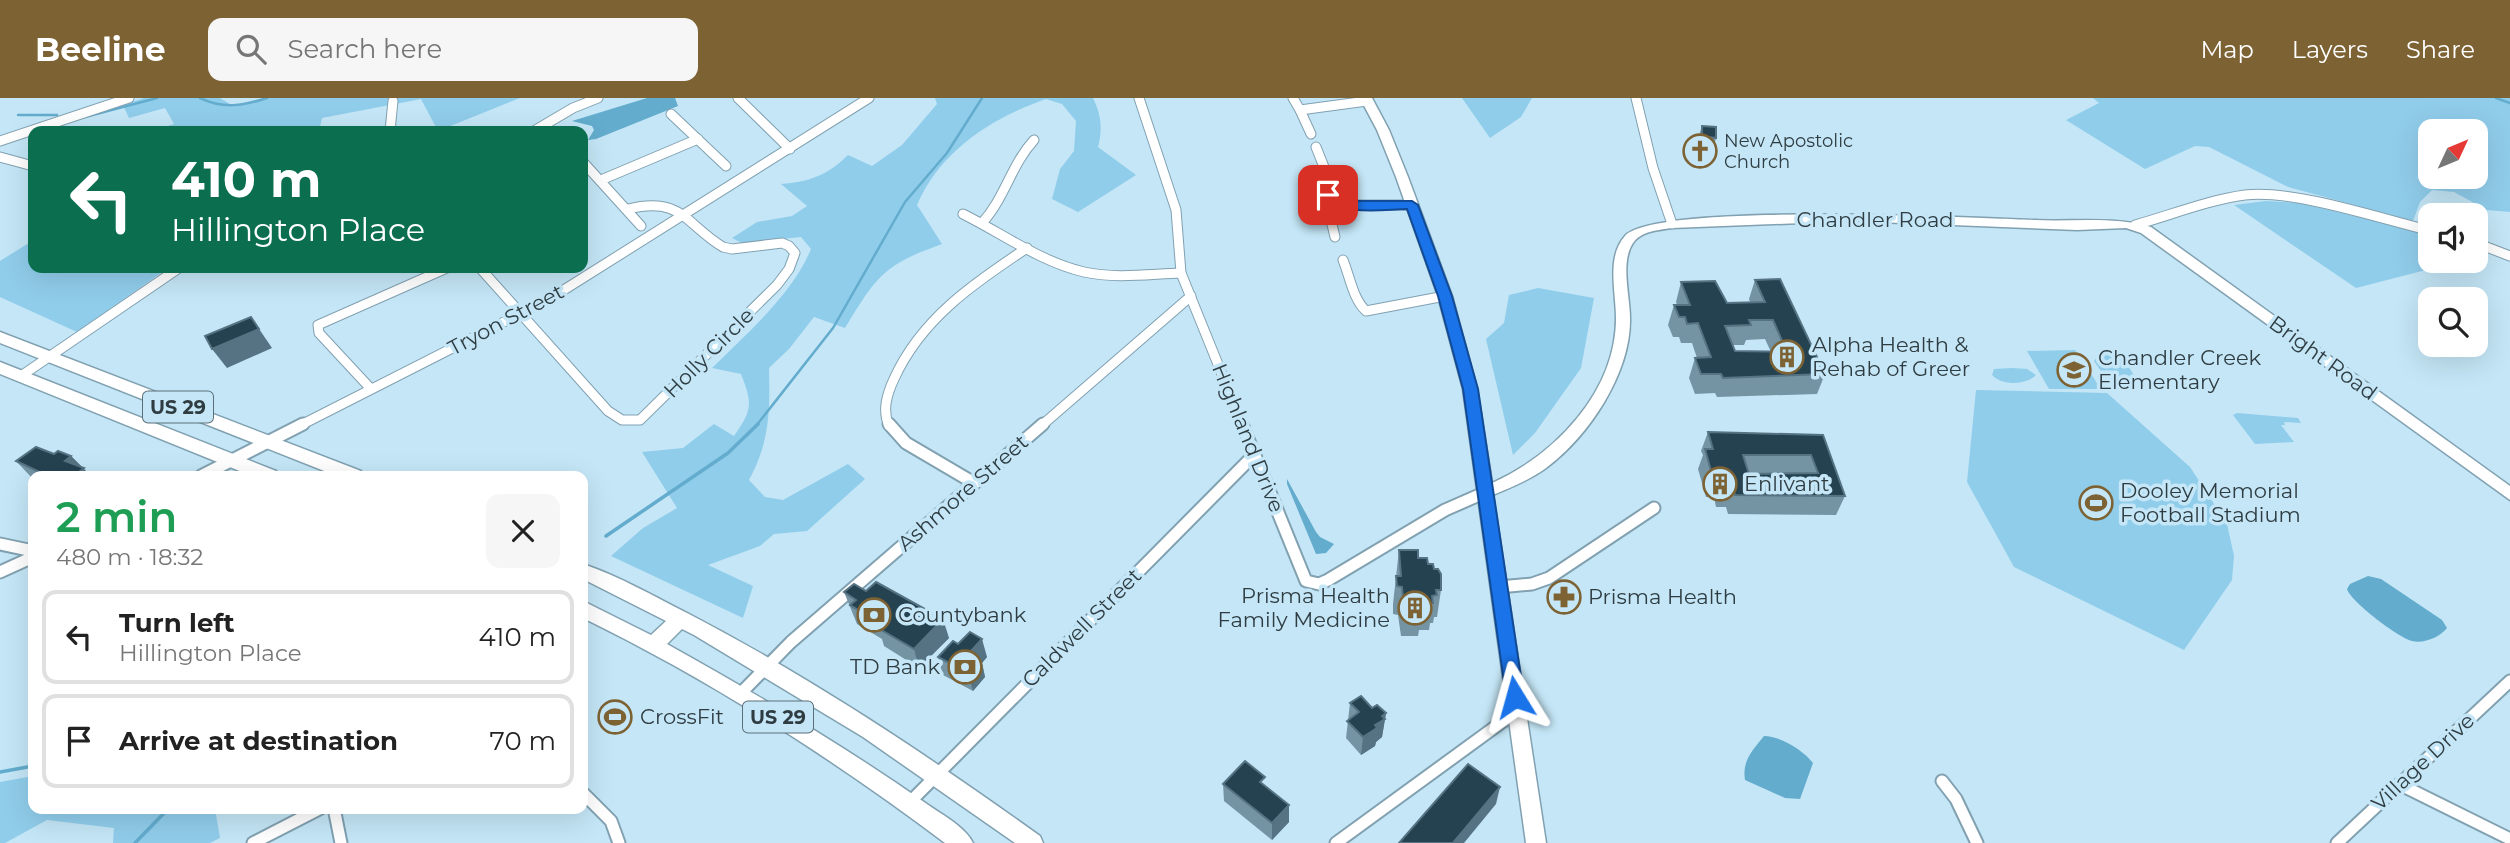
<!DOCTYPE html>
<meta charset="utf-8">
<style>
:root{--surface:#fff;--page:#f6f6f6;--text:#222;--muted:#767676;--line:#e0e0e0;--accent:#7d6234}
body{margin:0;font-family:Montserrat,sans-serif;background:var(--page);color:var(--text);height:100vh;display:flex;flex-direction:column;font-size:26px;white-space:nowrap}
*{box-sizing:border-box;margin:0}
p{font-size:23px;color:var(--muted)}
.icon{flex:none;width:38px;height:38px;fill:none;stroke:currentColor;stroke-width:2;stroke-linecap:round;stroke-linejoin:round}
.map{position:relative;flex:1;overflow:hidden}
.details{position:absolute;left:28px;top:373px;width:560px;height:343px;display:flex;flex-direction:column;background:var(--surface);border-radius:14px;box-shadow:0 7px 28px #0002}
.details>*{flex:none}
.hud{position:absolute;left:28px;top:28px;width:560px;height:147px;border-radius:14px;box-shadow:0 7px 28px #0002;background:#0b6e4f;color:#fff;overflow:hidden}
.needle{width:46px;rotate:46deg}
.tools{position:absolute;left:2418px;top:21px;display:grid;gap:14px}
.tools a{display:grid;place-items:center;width:70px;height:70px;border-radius:14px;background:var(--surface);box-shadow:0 7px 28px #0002;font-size:35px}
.pin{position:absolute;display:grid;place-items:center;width:60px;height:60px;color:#fff;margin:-30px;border-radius:14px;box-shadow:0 4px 10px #0006}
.me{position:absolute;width:77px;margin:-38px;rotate:352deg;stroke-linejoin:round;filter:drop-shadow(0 0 5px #0008)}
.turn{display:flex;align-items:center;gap:24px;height:147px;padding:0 28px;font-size:32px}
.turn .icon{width:91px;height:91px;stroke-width:2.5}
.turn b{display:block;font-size:49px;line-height:60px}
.round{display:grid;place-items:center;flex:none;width:74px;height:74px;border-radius:14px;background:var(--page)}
.summary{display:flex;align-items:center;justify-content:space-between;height:119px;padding:0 28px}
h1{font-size:42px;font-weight:600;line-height:52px;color:#1e9e55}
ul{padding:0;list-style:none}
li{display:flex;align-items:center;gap:21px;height:94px;margin:0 14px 10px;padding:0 14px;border:4px solid var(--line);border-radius:14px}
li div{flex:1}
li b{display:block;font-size:26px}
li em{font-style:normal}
header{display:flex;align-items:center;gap:42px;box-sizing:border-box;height:98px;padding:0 35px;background:var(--accent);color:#fff}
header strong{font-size:33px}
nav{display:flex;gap:38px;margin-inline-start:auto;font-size:24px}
.search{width:490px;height:63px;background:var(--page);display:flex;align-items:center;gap:18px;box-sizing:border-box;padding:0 24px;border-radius:14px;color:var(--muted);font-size:26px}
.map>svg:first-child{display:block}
.green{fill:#90cdeb;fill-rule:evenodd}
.water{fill:#63accd}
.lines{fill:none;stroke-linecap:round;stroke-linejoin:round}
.stream-far1{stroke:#63accd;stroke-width:2.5}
.stream{stroke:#63accd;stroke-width:3.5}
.street-far1-casing{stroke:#81a1b1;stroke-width:11}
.street-casing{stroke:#81a1b1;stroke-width:15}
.secondary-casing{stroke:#81a1b1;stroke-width:3}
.primary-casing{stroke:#81a1b1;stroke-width:3}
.street-far1{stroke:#fff;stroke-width:9}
.street{stroke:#fff;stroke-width:11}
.secondary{fill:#fff;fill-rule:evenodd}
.primary{fill:#fff;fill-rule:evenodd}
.wall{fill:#7494a3;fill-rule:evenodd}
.shaded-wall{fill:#557382}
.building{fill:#254250;stroke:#557382;stroke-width:2;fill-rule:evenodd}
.route{fill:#1a73e8;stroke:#114b97;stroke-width:2}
.labels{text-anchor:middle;stroke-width:7;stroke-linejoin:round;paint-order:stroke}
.far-poi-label{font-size:18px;fill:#2f3d43;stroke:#c4e6f6;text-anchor:start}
.shield{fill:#c4e6f6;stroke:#5c7079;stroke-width:2}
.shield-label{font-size:19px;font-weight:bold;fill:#2f3d43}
.street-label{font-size:21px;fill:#2f3d43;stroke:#c4e6f6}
.poi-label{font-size:21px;fill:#2f3d43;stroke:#c4e6f6;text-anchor:start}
</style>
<header>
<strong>Beeline</strong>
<div class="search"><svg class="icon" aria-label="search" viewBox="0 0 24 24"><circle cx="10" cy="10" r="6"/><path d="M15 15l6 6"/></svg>Search here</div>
<nav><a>Map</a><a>Layers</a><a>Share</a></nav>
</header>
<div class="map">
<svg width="2510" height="745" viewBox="0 0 2510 745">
<rect width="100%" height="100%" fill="#c4e6f6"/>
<g class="green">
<path d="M144,0h76l13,8 30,-8h257l-82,33 -17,-32 -99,19 -3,13h-167l22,-7 -9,-16 -36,10 -6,-13z"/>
<path d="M935,0h158c8,17 10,30 5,49l38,28 -58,37 -26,-13 8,-30 14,-18 2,-30 -14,-17 -16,-5c-55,19 -106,52 -129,106l25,39c-59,21 -65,32 -97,84l-31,-11 -25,32 -20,19c1,43 1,73 -20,112l16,17 18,3 65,-36 17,15 -58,52 -33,3 -14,12 -52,19 45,21 -10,32 -132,-62 32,-28 34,-20 -35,-56 41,-4 31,-24 20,12c18,-26 19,-32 7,-62l-29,-6c35,-35 80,-73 99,-119l-10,-12 -59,6 -10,-5 25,-16 35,-6 15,-10 -26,-22c28,-2 47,-9 67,-29l24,11 30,-21 35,-41z"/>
<path d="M1462,0h70l-11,19 -31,21z"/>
<path d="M2093,0h417v114l-23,-2 -33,-18 -22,-2 -12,12 -7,19 -125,-34 -79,-40 -14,-1 -50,23 -79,-49 33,-17zM2431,33h45v46h-45z"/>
<path d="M2266,103l33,2 132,31v27h30l-105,27 -122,-83z"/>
<path d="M32,143l1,27h135l-91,64 -77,-35v-36z"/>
<path d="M1538,190l56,10 -13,70 -46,65 -22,22 -27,-116 18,-16 5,-28z"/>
<path d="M2075,252l26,39h-52l-22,-38z"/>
<path d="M2120,256l23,35 -29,1 -20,-29 4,-5z"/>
<path d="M2012,270l15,1 9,6c-10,10 -34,11 -44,0l2,-6z"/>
<path d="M1976,292l131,3 83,74 37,57 7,32 -2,24 -48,70 -170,-83 -47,-85z"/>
<path d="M2237,315l61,5 3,5 -17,-1 1,3h-4l13,17 -39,2 -22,-29z"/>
<path d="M33,678v32l182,1 5,29 -10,5h-97l1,-15 -67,-8 -42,23h-5v-61z"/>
</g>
<g class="water">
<path d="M647,0h28l3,8 -82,33 -8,1 6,-10 -2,-4 -20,-5z"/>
<path d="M1287,381l29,53 4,5 14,7 -8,9 -10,1 -29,-70z"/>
<path d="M2368,478l13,3 61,41 5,8c-7,9 -23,16 -35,13 -13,-3 -62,-40 -65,-52l3,-5z"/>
<path d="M1764,638c16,0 39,14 49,27l-13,36 -15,-1 -40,-18c-3,-19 7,-29 19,-44z"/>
</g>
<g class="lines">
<g class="stream-far1">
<path d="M200,0c23,11 43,8 67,0"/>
<path d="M2496,0l14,5"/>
<path d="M18,17h39"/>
<path d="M85,19l72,-19"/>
<path d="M756,328l77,-98 72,-126 42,-49 35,-55"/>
</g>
<g class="stream">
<path d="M606,438l122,-83 30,-29"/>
<path d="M0,674l33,-6"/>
<path d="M135,745l34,-35"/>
</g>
<defs>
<g id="street-far1">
<path d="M738,0l52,51"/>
<path d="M1139,0l37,112 5,63 62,153"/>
<path d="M1293,0l7,12 67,-9"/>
<path d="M1636,0l17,70 19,56"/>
<path d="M1300,12l11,24"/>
<path d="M671,16l55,52"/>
<path d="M390,33l3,-30"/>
<path d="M534,33l39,-23 25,-10"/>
<path d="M0,43l129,-43"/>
<path d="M1316,49l10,25 2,23"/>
<path d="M0,59l33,9"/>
<path d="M583,64l58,64"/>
<path d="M601,82l97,-41"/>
<path d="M1332,98l8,6 -3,7 -13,3 -9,-5 2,-9z"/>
<path d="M1340,107h72"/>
<path d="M1329,114l6,25"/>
<path d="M963,116c40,20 78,48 121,58 32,7 65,2 97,1"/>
<path d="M982,125c23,-25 29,-58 52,-83"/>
<path d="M2135,127c36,-10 73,-25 110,-30 47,-6 137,24 186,36"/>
<path d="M2476,145l34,13"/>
<path d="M1343,162c7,17 10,39 23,51l79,-15"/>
<path d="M480,170l128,143 14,9h18l137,-135 12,-16 6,-16 -6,-7 -7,-3 -50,6 -9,-2c-38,-23 -41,-51 -95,-38"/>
<path d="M21,278l158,-108"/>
<path d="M371,291l-52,-56 -1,-8 129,-57"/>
<path d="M299,328l252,-128 318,-200"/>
<path d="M889,328c-7,-16 -2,-32 5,-47 27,-60 80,-96 133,-131"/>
<path d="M1041,328l150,-130"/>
</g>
<g id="street">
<path d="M889,326l17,19 68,40"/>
<path d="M1242,326l64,157 13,3 9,-4 117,-70 41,-18"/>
<path d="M201,378l102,-52"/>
<path d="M0,446l33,7"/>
<path d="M0,474l33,-15"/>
<path d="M1499,489l33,-3 17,-6 105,-70"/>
<path d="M739,597l52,-53 252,-218"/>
<path d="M1942,683l14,18 21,44"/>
<path d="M2399,686l111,55"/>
<path d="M584,696l27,27 8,22"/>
<path d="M909,705l346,-349"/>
<path d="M334,710l7,35"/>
<path d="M253,745l68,-35"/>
<path d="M1336,745l181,-132"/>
<path d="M2337,745l173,-162"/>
</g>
<path id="secondary" d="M1360,0h12l17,32 19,47 44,119 25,93 15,94c63,-28 124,-91 124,-165 0,-26 -10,-61 9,-82 31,-34 350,-18 410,-16 38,2 79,-4 116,7l359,259v14l-369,-267 -15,-5 -49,2 -225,-9 -180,7c-13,2 -31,3 -39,15 -13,19 -3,53 -3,75 1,55 -41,118 -84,150 -16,12 -35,19 -53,27l53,348h-20l-63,-454 -25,-93 -42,-119 -19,-47z"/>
<g id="primary">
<path d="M0,234l361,139 3,5h-27l-337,-133z"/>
<path d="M0,264l276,109 3,5h-27l-252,-102z"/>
<path d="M583,466c36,12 72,33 106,50 123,64 238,141 351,222l3,7h-28l-152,-106 -169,-102 -12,-6 -15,15c88,49 174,100 257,158 15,11 41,24 49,41h-28c-113,-85 -235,-163 -362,-225v-17l68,34 15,-14 -83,-42z"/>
</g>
</defs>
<use href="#street-far1" class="street-far1-casing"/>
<use href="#street" class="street-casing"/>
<use href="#secondary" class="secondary-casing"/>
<use href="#primary" class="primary-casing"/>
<use href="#street-far1" class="street-far1"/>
<use href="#street" class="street"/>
<use href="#secondary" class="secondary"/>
<use href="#primary" class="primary"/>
</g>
<g class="wall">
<path d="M1702,28l14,12 -5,20 -14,-2 -1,-11z"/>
<path d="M1755,182l70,94 -8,20 -100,3 -2,-4 -20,1 -6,-16 6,-20h2l-5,-15h-11l-2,-6h-6l-5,-12 6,-20h3l-1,-3 5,-20 46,21 23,-1 -1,-3zM1765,241l6,13 -36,-1 -2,-6h11l2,-5z"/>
<path d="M1708,334l115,3 22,61 -9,19 -108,-1 -2,-7h-10l-2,-10h-8l-8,-28 5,-14 -2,-4z"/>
<path d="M54,356l17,2 20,20h-58v3l-17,-18z"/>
<path d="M1399,452l19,8 16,11 7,21 -4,27h-3l-1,6h-3l-1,7h-10l-1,6h-17l-3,-21 -5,-1v-10z"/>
<path d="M844,494l105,46 -30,30 -35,-22 -2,-7 -25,-15z"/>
<path d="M958,546l29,13 -5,6 3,14 -12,14 -30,-16 -5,-18z"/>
<path d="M1350,605l22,5 14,5 -4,24 -6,5 -1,4 -14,9 -15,-17z"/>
<path d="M1223,686l42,1 24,37 -17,18 -48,-39z"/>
</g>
<g class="shaded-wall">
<path d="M251,219l21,31 -45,20 -15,-19z"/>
<path d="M71,358l20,20h-17l-9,-15z"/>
<path d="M943,521l6,19 -30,30 -5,-19z"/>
<path d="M982,541l5,18 -5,6 3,14 -12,14 -5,-18 2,-21z"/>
<path d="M1386,615l-4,24 -6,5 -1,4 -14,9 2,-18 12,-12 7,-9z"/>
<path d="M1500,689l-4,17 -32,39h-11z"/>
<path d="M1289,707v17l-17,18v-17z"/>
</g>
<g class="building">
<path d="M1702,28l14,1v11l-14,-2z"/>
<path d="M1780,181l45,95 -102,4 -2,-4h-20l-6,-16 16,-1 -13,-34 -11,1 -2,-7h-6l-5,-12h16l-9,-23 34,-1 12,22 38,-1 -10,-22zM1749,222h24l14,32 -52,-1 -10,-25 26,-1z"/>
<path d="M251,219l8,12 -47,20 -7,-13z"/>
<path d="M1708,334l115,3 22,61 -110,-1 -2,-8h-10l-2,-9h-8l-8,-29h8zM1743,357h68l7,18 -69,1z"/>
<path d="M36,349l18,7 4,-3 13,5 -6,5 19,7 -10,8h-26l-32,-15z"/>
<path d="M1399,452h19v8h9l1,6h5l1,5h4l3,5v16h-5l1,5 -5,1 1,7h-12l1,6h-18l-2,-22 -5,-1 -1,-10h5z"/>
<path d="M876,484l67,37 -29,30 -36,-21 4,-4 -32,-19 6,-5 -12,-8 10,-8 12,7z"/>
<path d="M970,534l12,7 -12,13 11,7 -13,14 -30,-16 15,-16 5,3z"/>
<path d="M1361,598l11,12 5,-3 9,8 -4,3 3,3 -10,6 2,3 -14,9 -16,-16 12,-9 -9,-9z"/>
<path d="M1245,663l20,16 -5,5 29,23 -17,18 -49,-39z"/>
<path d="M1468,666l32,23 -47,56h-54z"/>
</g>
<path class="route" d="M1328,93l15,5 2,5h67l6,4 34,91 26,93 46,308 -3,6 -6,2 -6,-2 -3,-6 -43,-308 -25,-93 -31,-87c-32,1 -62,7 -86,-14z"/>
<defs>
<symbol id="church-ring" viewBox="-11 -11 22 22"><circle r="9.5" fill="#c4e6f6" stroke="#7d6234" stroke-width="1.5"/><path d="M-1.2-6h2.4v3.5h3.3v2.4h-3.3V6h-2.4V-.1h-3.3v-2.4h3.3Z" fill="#7d6234"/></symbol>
<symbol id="building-ring" viewBox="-11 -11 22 22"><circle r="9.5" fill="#c4e6f6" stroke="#7d6234" stroke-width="1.5"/><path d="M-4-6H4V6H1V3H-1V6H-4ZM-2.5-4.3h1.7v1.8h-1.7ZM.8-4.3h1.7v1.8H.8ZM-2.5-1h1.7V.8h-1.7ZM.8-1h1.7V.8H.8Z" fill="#7d6234"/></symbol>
<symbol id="school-ring" viewBox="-11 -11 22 22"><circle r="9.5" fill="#c4e6f6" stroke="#7d6234" stroke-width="1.5"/><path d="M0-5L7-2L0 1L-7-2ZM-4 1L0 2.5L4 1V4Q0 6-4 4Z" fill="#7d6234"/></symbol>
<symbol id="stadium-ring" viewBox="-11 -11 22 22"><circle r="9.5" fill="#c4e6f6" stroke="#7d6234" stroke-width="1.5"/><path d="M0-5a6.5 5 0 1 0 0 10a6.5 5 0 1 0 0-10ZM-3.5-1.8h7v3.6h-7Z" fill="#7d6234"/></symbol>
<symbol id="pharmacy-ring" viewBox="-11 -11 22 22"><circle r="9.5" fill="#c4e6f6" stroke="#7d6234" stroke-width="1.5"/><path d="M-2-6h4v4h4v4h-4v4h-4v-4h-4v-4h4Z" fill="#7d6234"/></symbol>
<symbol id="bank-ring" viewBox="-11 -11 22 22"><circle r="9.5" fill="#c4e6f6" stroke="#7d6234" stroke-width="1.5"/><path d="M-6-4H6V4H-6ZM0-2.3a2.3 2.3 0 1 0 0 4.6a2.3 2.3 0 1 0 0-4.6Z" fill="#7d6234"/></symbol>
</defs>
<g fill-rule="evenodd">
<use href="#church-ring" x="1681" y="34" width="38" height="38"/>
<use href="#building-ring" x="1768" y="240" width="38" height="38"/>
<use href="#school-ring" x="2055" y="253" width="38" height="38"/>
<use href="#building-ring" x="1701" y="367" width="38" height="38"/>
<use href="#stadium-ring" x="2077" y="386" width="38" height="38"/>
<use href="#pharmacy-ring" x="1545" y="480" width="38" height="38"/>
<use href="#building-ring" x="1396" y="491" width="38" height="38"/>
<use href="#bank-ring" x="855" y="498" width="38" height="38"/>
<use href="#bank-ring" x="946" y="550" width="38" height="38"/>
<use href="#stadium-ring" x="596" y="600" width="38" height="38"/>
</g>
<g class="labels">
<g class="far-poi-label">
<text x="1724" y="49">New Apostolic<tspan x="1724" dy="21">Church</tspan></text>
</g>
<g class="shield">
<rect x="143" y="293.5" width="70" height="31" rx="5"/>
<rect x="743" y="603.5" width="70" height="31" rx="5"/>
</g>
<g class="shield-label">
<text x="178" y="316">US 29</text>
<text x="778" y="626">US 29</text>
</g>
<g class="street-label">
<text x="1875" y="129">Chandler Road</text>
<text transform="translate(506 222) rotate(-28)" y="7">Tryon Street</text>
<text transform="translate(709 255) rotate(-45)" y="7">Holly Circle</text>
<text transform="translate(2323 260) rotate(36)" y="7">Bright Road</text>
<text transform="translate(1248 340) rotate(68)" y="7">Highland Drive</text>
<text transform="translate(963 395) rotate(-41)" y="7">Ashmore Street</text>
<text transform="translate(1082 530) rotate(-45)" y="7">Caldwell Street</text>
<text transform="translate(2423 664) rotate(-43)" y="7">Village Drive</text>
</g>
<g class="poi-label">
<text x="1812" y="254">Alpha Health &amp;<tspan x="1812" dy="24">Rehab of Greer</tspan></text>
<text x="2098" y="267">Chandler Creek<tspan x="2098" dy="24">Elementary</tspan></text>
<text x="1744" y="393">Enlivant</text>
<text x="2120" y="400">Dooley Memorial<tspan x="2120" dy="24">Football Stadium</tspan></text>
<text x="1390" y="505" text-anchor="end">Prisma Health<tspan x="1390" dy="24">Family Medicine</tspan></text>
<text x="1588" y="506">Prisma Health</text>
<text x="898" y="524">Countybank</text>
<text x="940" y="576" text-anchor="end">TD Bank</text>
<text x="640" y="626">CrossFit</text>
</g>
</g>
</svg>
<div class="tools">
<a><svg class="needle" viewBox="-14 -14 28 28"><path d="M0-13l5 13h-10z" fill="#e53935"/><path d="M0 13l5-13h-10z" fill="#767676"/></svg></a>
<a><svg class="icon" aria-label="sound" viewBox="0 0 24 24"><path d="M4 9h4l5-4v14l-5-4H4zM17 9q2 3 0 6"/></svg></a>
<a><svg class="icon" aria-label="search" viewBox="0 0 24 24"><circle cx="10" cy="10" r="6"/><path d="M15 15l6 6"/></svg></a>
</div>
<div class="pin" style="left:1328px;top:97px;background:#d93025"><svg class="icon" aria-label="arrive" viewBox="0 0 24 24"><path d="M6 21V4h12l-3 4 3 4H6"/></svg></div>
<svg class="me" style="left:1515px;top:599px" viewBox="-20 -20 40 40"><path d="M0-17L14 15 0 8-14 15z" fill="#1a73e8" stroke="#fff" stroke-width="4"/></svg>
<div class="hud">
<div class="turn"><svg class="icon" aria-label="left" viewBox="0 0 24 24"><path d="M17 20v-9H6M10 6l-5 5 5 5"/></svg><div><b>410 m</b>Hillington Place</div></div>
</div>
<section class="details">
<div class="summary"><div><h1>2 min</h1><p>480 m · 18:32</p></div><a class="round"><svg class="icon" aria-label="close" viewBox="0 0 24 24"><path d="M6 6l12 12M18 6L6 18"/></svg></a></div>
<ul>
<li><svg class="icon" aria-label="left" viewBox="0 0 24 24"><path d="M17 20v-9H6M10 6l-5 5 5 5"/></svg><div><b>Turn left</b><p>Hillington Place</p></div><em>410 m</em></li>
<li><svg class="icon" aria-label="arrive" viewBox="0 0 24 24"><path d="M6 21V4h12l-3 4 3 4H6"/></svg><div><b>Arrive at destination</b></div><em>70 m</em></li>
</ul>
</section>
</div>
